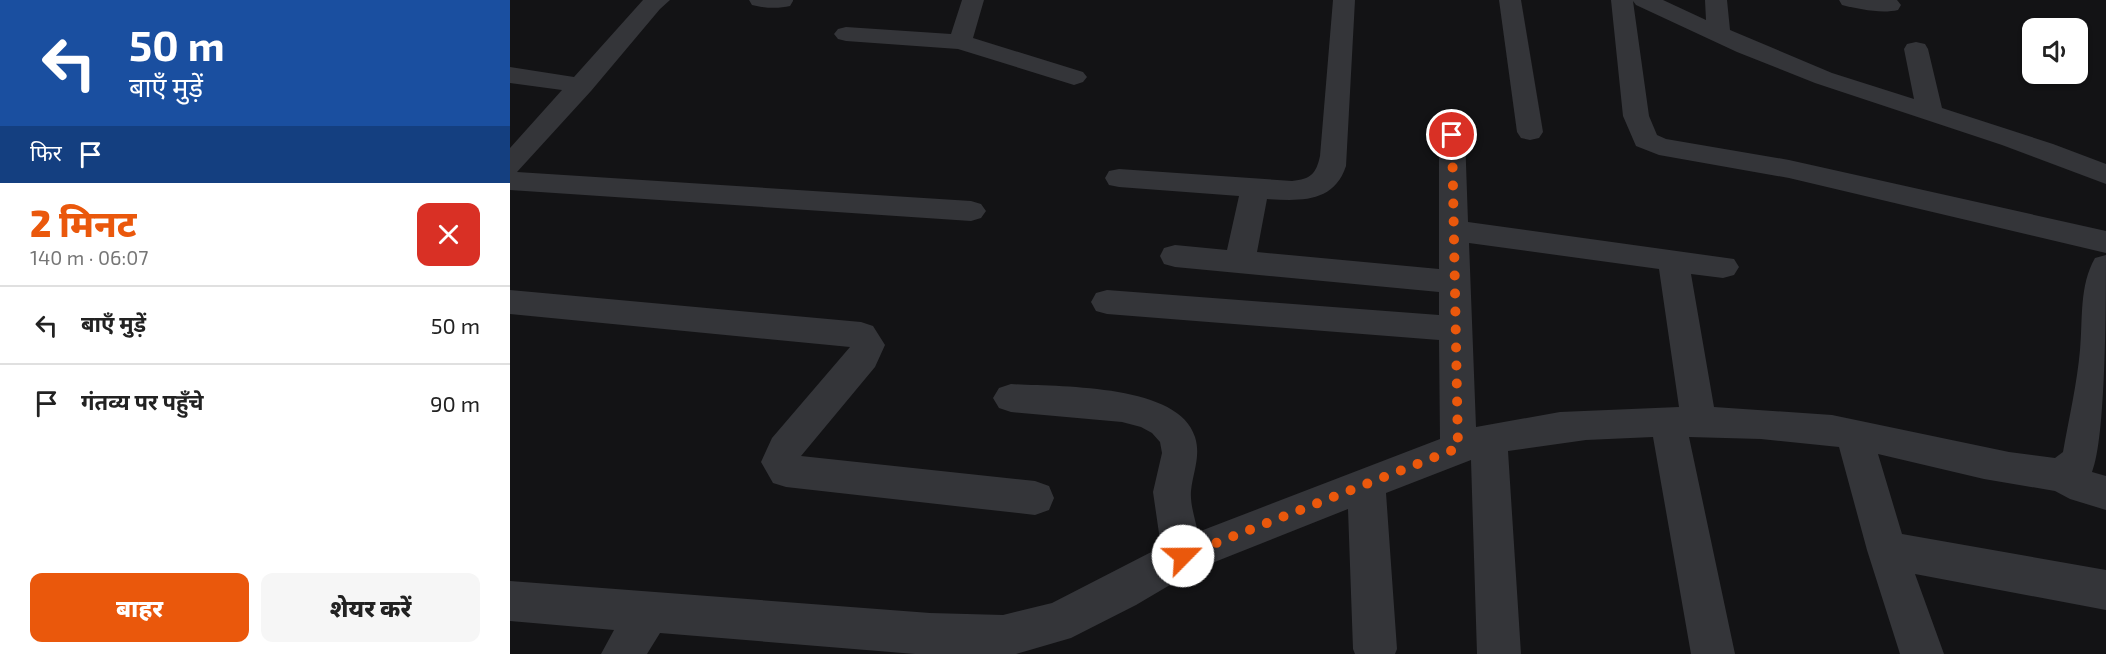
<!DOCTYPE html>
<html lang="hi">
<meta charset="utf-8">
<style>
:root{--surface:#fff;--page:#f6f6f6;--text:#222;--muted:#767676;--line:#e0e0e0;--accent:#ea580c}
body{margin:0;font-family:"Exo 2","Noto Sans Devanagari",sans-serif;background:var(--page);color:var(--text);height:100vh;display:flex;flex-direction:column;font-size:22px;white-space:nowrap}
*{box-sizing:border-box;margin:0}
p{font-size:20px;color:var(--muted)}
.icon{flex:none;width:33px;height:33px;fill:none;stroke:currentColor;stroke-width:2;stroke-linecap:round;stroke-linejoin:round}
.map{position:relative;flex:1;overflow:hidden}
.panel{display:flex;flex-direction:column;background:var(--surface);width:510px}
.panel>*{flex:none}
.guide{background:#1a4fa0;color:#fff;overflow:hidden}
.controls{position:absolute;left:1512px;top:18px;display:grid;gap:12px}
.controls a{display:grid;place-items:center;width:66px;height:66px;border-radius:12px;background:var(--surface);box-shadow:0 2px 4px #0004;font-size:30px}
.pin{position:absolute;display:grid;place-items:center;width:51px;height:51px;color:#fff;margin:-26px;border:3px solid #fff;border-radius:50%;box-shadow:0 2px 6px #0007}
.me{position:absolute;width:66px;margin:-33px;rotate:67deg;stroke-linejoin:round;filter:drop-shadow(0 0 4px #0008)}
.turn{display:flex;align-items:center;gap:21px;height:126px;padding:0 30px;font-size:27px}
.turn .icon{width:78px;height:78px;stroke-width:2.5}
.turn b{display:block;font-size:42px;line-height:51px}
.then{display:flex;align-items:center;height:57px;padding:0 30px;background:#0003;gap:12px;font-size:22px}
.round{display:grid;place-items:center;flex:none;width:63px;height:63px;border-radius:12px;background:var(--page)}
.headline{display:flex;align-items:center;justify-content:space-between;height:102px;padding:0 30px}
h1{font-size:36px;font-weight:800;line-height:45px;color:var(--accent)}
.primary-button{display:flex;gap:12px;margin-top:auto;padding:12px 30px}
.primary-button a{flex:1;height:69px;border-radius:12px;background:var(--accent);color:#fff;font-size:24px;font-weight:800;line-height:69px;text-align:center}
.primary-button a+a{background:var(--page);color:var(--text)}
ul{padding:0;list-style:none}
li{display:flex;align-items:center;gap:18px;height:78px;padding:0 30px;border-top:2px solid var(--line)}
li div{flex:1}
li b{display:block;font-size:22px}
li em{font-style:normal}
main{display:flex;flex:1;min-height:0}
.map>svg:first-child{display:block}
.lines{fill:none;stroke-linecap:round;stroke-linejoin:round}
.minor{fill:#343539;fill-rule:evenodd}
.route{stroke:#ea580c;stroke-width:10;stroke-dasharray:0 18}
</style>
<main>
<section class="panel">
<div class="guide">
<div class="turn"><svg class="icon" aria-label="left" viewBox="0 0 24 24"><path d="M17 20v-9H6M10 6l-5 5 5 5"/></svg><div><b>50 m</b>बाएँ मुड़ें</div></div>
<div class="then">फिर<svg class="icon" aria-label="arrive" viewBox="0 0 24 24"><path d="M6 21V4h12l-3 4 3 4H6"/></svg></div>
</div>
<div class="headline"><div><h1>2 मिनट</h1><p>140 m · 06:07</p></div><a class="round" style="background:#d93025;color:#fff"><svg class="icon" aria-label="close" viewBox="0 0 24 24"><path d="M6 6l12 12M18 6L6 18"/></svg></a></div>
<ul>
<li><svg class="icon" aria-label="left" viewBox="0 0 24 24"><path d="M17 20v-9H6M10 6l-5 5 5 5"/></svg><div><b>बाएँ मुड़ें</b></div><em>50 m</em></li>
<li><svg class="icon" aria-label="arrive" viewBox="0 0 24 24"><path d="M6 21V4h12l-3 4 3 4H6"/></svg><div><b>गंतव्य पर पहुँचे</b></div><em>90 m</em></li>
</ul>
<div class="primary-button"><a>बाहर</a><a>शेयर करें</a></div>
</section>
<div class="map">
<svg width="1596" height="654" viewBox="0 0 1596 654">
<rect width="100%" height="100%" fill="#131315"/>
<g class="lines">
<g class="minor">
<path d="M133,0h27l-10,9 -69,82 -74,81 454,29 10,3 5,7 -5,7 -10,3 -461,-31v-42l52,-58 -52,-7v-16l64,10z"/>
<path d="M239,0h44v1l-3,5c-12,3 -26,2 -38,-1z"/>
<path d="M452,0h22l-11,38 110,34 4,5 -4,5 -9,3 -116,-36 -112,-8 -8,-2 -4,-5 4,-5 8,-2 105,7z"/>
<path d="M823,0h22l-9,166c-12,37 -46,35 -79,33l-10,53 182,17v-134l3,-6 10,-2 10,2 3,6 3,87 266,37 5,8 -5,8 -11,3 -32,-4 23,133 118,8 177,37 46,6 8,-6c6,-34 14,-68 17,-102 3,-31 -1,-64 15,-92l11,-3c0,45 0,185 -14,217l14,4v34l-36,-11 -15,-8 -71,-12 -106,-25 24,80 204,36v40l-191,-36 29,80h-44l-33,-104 -28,-103 -78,-8 -72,-2 46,217h-44l-38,-217 -67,3 -78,11 13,203h-44l-6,-194 -85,33 11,156 -2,5h-40l-2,-5 -5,-140 -151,60 -61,36 -65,33 -55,16h-101l-255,-21 -13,21h-46l13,-24 -104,-9v-40l420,32 73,2 49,-12 109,-56 -8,-55 9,-39 -2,-11 -8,-9 -11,-6 -19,-5 -111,-10 -12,-4 -6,-10 6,-10 12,-4c46,3 168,-1 184,53 6,19 -2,35 -4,54 -1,13 4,28 7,41l242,-93 -1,-99 -332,-26 -11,-3 -5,-9 5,-9 11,-3 332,25v-23l-264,-25 -11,-3 -4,-8 4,-8 11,-3 52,5 12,-54 -120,-9 -10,-2 -4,-7 4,-7 10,-2 173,12c19,-2 24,-7 28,-25zM959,243l190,26 20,138 -119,5 -84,15z"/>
<path d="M989,0h22l22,132 -4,6 -9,2 -9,-2 -4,-6z"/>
<path d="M1101,0h52l43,20 -1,-20h22l3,30 102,43 82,26 -10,-50 3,-5 9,-2 9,2 3,5 14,59 111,36 53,20v20l-104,-39 -187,-62 -78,-31 -101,-47 -3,-4 16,115 8,19 9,4 123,21 317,71v22l-317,-75 -130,-23 -23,-9 -13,-30z"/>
<path d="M1329,0h58l4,5 -3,5c-17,4 -39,-1 -56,-5z"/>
<path d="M0,290l351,32 12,4 12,19 -10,22 -74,89 234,25 14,5 5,12 -5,12 -14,5 -249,-28 -13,-4 -12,-21 11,-24 78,-91 -340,-33z"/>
</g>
</g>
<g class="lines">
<path class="route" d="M673,556l275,-108 -6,-313"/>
</g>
</svg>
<div class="controls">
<a><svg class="icon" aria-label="sound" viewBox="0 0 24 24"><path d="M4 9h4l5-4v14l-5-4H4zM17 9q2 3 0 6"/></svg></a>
</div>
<div class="pin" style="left:942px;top:135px;background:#d93025"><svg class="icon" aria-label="arrive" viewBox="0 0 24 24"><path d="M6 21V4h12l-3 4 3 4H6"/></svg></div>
<svg class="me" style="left:673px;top:556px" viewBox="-20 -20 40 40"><circle r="19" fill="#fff"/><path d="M0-13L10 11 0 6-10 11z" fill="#ea580c"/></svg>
</div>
</main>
